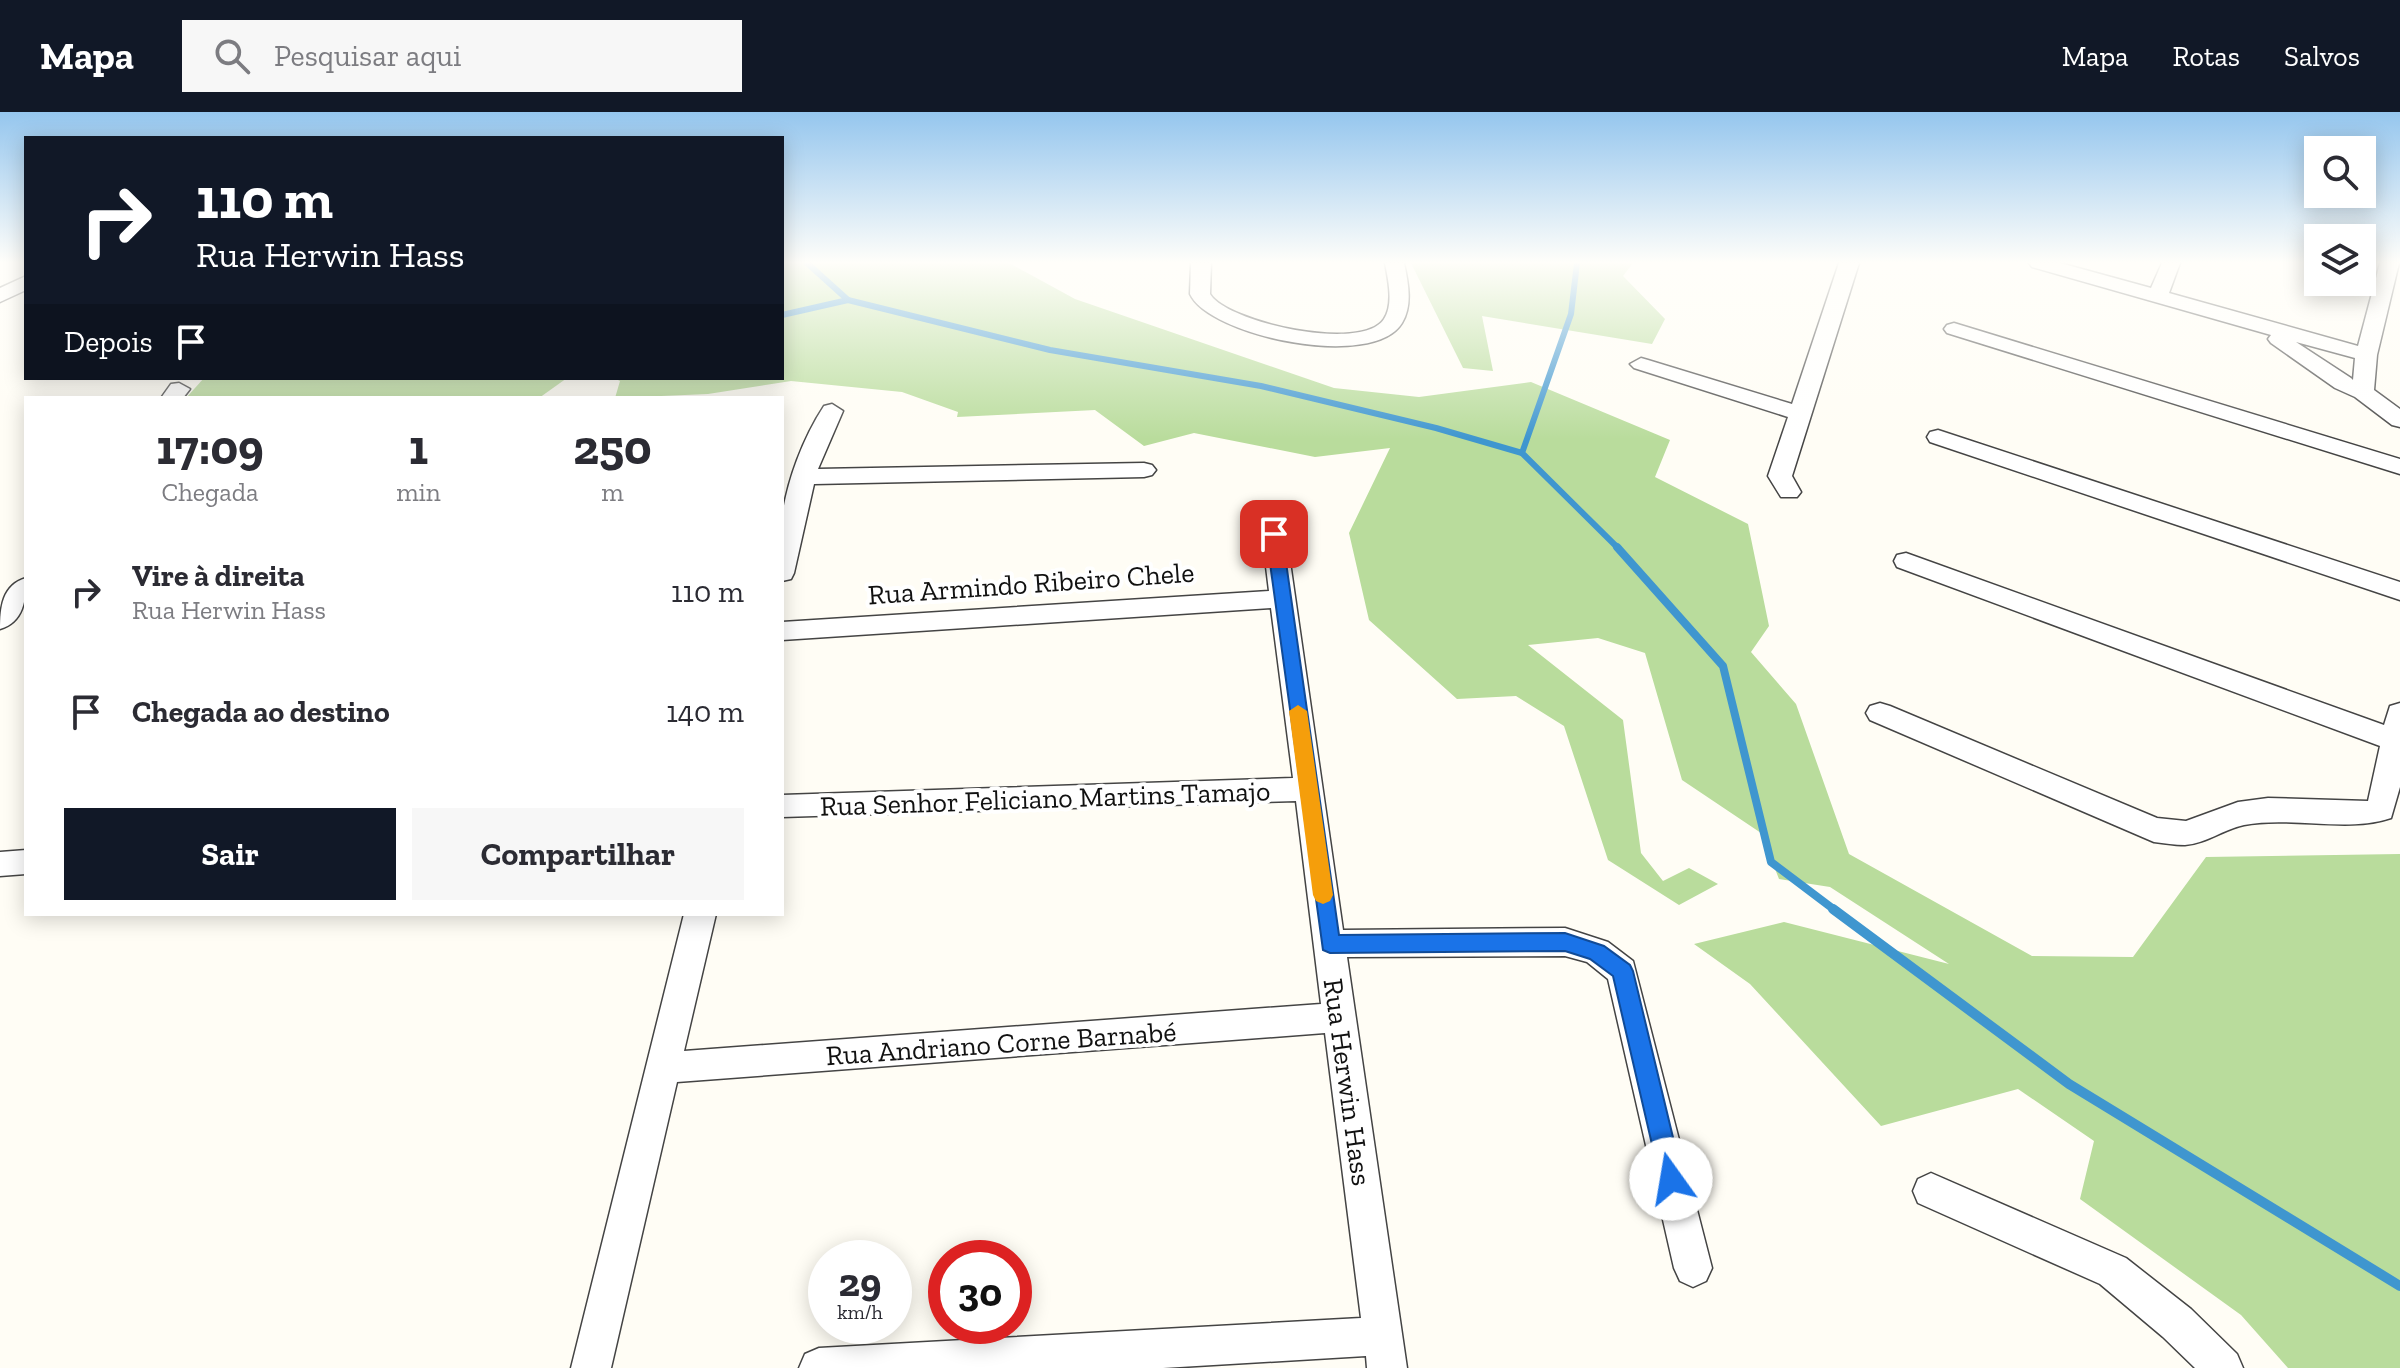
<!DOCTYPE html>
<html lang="pt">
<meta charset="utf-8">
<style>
:root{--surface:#fff;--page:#f7f7f7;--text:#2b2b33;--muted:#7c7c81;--accent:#111827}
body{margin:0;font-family:"Zilla Slab",serif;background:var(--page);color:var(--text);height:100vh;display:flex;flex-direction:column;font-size:30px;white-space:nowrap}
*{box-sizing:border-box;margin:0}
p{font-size:26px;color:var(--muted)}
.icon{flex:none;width:44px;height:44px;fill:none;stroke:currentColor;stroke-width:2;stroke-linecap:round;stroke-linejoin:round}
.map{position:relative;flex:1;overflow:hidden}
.drawer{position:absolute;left:24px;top:284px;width:760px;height:520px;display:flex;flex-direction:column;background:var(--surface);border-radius:0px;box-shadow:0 4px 20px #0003}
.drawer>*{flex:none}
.top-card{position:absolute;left:24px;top:24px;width:760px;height:244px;border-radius:0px;box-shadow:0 4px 20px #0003;background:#111827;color:#fff;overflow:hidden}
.fabs{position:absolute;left:2304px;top:24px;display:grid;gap:16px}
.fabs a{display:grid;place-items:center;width:72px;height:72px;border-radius:0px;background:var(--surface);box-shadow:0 4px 20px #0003;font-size:40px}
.speed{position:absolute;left:808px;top:1128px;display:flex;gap:16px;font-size:40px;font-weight:700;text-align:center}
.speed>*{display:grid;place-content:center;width:104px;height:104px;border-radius:50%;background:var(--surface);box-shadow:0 4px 20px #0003;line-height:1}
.speed small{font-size:20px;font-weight:400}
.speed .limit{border:12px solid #d22;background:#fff;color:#111}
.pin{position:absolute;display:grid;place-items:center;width:68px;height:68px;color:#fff;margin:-34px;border-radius:16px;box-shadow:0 4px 12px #0006}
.me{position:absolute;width:88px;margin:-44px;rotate:347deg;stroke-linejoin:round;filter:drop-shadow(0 0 6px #0008)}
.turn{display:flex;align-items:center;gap:28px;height:168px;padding:0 40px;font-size:36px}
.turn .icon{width:104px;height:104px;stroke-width:2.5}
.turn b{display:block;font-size:56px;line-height:68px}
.then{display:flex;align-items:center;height:76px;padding:0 40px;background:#0003;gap:16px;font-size:30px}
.eta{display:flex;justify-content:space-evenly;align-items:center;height:136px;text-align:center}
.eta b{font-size:48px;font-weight:700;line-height:56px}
.button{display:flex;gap:16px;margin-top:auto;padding:16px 40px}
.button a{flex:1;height:92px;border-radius:0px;background:var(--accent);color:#fff;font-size:32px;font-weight:700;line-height:92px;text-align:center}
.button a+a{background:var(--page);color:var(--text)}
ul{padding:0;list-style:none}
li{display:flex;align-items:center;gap:24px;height:120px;padding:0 40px}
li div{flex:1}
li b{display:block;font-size:30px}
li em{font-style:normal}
header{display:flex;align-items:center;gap:48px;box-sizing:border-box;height:112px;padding:0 40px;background:var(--accent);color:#fff}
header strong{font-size:38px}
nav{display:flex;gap:44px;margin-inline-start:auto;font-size:28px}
.search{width:560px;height:72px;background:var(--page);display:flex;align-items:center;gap:20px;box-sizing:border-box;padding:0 28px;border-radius:0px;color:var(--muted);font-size:30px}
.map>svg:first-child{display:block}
.forest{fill:#b9dc9c}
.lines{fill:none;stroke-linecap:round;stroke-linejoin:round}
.stream-far2{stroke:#3f96cf;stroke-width:6}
.stream-far1{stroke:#3f96cf;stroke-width:8}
.stream{stroke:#3f96cf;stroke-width:10}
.minor-casing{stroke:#444;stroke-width:3}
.minor{fill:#fff;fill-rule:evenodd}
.route{fill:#1a73e8;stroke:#114b97;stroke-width:2}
.slow{fill:#f59e0b}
.labels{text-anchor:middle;stroke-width:8;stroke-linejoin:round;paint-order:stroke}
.street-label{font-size:28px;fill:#111;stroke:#fff}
</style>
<header>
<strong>Mapa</strong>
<div class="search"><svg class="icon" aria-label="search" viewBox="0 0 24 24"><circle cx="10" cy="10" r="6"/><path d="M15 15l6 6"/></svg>Pesquisar aqui</div>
<nav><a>Mapa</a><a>Rotas</a><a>Salvos</a></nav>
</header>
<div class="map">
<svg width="2400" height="1256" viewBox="0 0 2400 1256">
<rect width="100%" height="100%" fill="#fffdf5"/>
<g class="forest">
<path d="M782,151h227l66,36 259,89 85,9 112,-15 139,58 -15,37 93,47 21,102 -18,26 45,52 53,150 183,102 101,1 73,-100 194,-3v514h-112l-47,-53 -161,-116 14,-58 -76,-52 -137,37 -131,-142 -56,-40 90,-22 165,42 -119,-77 -51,-8 -18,-46 -79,-53 -37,-127 -47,-15 -70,7 95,75 18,133 22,28 26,-13 29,16 -39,21 -71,-45 -44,-134 -48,-30 -59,3 -88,-79 -20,-87 41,-85 -75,9 -121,-24 -50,13 -49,-36 -138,7 1,-5 -56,-20 -111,-11 -83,13 -93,4 5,-17 -6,-3h168z"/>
<path d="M1411,151h222l-10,13 42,43 -13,25 -170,-28 11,55 -30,-3z"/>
<path d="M204,266h363l-28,20h-353z"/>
</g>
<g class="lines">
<g class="stream-far2">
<path d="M807,151l41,37 202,50 211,36 175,42 86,25"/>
<path d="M1577,151l-6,51 -49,139 97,96"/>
<path d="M782,203l66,-15"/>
</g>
<path class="stream-far1" d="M1617,435l106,119 48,196 65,49"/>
<path class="stream" d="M1833,797l236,175 331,202"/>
<defs>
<g id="minor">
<path d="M1191,151h20l-1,31c16,28 152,59 174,25 10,-15 4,-40 1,-56h19c4,19 9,42 -2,60 -29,48 -193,13 -212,-29z"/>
<path d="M1839,151h20l-67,213 9,16 -4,5h-16l-13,-21 20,-59 -154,-49 -4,-4 11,-6 7,2 144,44z"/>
<path d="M2029,151h31l91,25 11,-25h18l-11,30 189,53 22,-83h19l-22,92 -3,35 26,19v18l-8,-2 -37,-28 -20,-9 -64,-45 -3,-4 3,-4 -239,-68zM2296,230l59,16 -2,22 -2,-2z"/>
<path d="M26,164v14l-26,12v-14z"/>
<path d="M1954,211l446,136v15l-453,-141 -3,-4 3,-4z"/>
<path d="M179,271l11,6 -7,9h-22l10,-14z"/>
<path d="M832,292l11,7 -25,58 326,-6 8,2 4,5 -4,5 -8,2 -330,7 -20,89 -3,6 -9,2c0,-20 -3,-43 0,-63 5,-37 21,-80 42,-112z"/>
<path d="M1938,318l462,152v18l-470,-158 -3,-5 3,-5z"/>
<path d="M1282,392l8,3 4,5 -8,22 57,396 222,-2 43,14 25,19 79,307 -6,13 -13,6 -13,-6 -6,-13 -66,-289 -21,-17 -22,-6 -218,1 60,411h-40l-1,-12 -203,12h-364l6,-14 14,-6 542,-30 -36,-285 -648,49 -66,286h-40l113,-454h32l-32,137 637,-47 -25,-203 -514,16v-22l511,-17 -22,-170 -489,32v-18l487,-31 -7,-57 12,-27z"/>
<path d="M1906,441l478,172 6,-19 10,-3v84l-9,31c-45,15 -98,-2 -147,7 -20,4 -39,19 -59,20 -10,0 -21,-2 -31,-3l-284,-122 -4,-7 4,-7 10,-3 10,3 267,112 29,3 52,-19 30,-4 100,3 12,-55 -483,-179 -3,-6 3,-6z"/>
<path d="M26,466c0,21 -2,44 -26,51 0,-21 2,-44 26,-51z"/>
<path d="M26,738v24l-26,2v-24z"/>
<path d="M1931,1061l195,85 65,51 46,45 6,14h-48l-32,-31 -63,-53 -182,-81 -5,-12 5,-12z"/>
</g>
</defs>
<use href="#minor" class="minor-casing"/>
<use href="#minor" class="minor"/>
</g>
<linearGradient id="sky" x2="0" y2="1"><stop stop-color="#95c6ee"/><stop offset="0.46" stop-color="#fffefa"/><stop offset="1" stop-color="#fffefa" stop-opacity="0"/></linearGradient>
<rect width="2400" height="327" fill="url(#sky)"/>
<path class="route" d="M1274,417l8,5 57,401 226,-2 39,13 26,19 3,6 50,208 -3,8 -9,4 -8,-4 -3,-8 -47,-203 -23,-17 -25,-8 -235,2 -7,-3 -57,-416z"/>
<path class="slow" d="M1298,593l9,6 26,184 -3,6 -7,3 -7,-3 -3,-6 -24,-184z"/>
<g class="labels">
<g class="street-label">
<text transform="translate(1031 471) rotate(-4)" y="10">Rua Armindo Ribeiro Chele</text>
<text transform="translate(1045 686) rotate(-2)" y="10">Rua Senhor Feliciano Martins Tamajo</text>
<text transform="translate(1001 931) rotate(-4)" y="10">Rua Andriano Corne Barnabé</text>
<text transform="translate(1348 970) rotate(82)" y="10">Rua Herwin Hass</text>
</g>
</g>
</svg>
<div class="fabs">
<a><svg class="icon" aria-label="search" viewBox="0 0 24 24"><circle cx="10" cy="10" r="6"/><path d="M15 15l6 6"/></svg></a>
<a><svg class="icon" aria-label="layers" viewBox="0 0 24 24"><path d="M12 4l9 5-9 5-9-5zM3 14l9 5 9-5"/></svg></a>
</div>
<div class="speed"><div>29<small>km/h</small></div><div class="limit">30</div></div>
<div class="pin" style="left:1274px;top:422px;background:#d93025"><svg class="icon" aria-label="arrive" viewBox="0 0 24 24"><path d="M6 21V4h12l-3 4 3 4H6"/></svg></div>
<svg class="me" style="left:1671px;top:1067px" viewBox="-20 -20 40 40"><circle r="19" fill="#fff"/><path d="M0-13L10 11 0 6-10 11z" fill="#1a73e8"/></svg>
<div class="top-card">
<div class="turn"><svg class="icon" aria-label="right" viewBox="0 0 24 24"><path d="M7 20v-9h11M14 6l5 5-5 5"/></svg><div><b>110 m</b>Rua Herwin Hass</div></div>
<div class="then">Depois<svg class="icon" aria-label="arrive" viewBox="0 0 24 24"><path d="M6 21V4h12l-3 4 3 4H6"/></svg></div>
</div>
<section class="drawer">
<div class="eta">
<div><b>17:09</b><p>Chegada</p></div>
<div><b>1</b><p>min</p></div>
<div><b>250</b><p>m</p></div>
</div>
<ul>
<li><svg class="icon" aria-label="right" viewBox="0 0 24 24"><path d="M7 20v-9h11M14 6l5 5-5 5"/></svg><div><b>Vire à direita</b><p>Rua Herwin Hass</p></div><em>110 m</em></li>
<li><svg class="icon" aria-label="arrive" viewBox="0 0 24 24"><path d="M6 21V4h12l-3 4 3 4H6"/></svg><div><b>Chegada ao destino</b></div><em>140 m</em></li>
</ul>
<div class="button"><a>Sair</a><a>Compartilhar</a></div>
</section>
</div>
